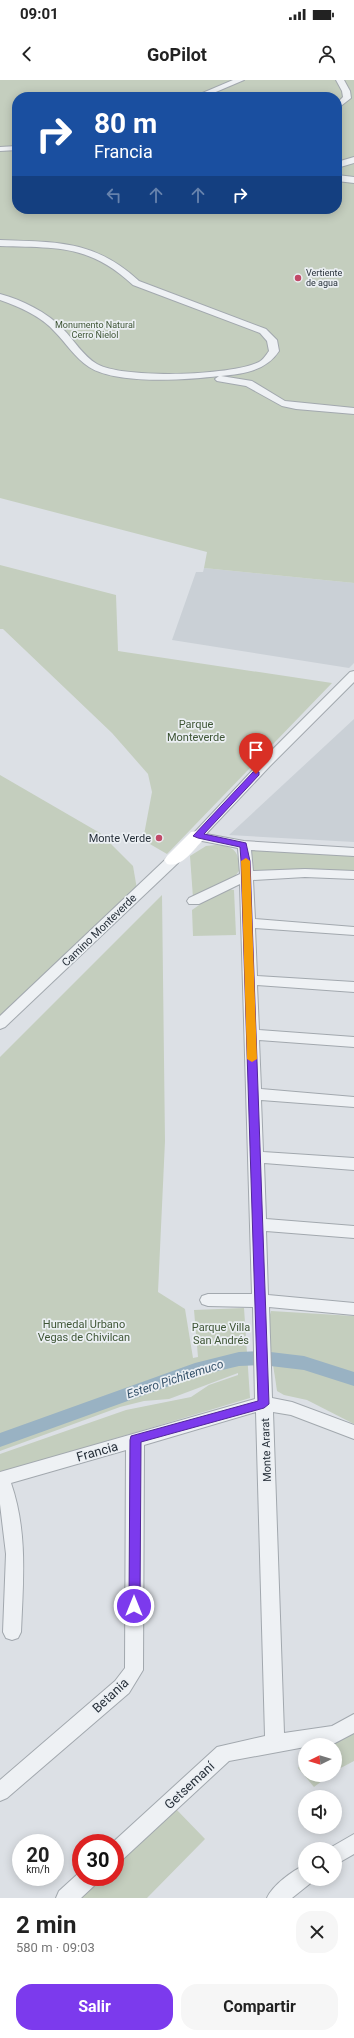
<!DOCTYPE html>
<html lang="es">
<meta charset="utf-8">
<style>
:root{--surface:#fff;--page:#f6f6f6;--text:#222;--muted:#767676;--accent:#7c3aed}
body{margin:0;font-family:Roboto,sans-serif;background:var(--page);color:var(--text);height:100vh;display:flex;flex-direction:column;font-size:15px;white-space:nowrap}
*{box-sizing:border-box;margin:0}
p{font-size:13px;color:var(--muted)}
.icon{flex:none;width:22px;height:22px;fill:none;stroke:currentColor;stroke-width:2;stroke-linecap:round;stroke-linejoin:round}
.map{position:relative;height:1818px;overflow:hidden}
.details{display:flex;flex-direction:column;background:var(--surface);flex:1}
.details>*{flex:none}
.banner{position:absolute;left:12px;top:12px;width:330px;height:122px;border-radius:16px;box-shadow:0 2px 10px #0003;background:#1a4fa0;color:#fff;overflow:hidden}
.needle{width:26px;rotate:265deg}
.fabs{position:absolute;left:298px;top:1658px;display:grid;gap:8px}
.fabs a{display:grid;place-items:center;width:44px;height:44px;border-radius:50%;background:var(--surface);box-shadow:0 2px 10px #0003;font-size:20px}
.speed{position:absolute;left:12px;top:1754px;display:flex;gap:8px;font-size:20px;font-weight:700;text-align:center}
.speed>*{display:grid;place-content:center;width:52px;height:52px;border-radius:50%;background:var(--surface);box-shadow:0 2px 10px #0003;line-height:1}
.speed small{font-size:10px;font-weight:400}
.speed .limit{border:6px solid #d22;background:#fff;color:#111}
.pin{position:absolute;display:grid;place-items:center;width:34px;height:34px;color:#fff;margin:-41px -17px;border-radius:50% 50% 50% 0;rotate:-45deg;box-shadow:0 0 4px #0007}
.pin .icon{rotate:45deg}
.me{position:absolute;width:44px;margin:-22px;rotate:0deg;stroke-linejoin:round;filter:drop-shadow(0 0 3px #0008)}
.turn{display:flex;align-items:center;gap:14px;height:84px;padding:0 16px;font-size:18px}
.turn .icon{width:52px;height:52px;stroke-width:2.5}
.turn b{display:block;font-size:28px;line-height:34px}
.lanes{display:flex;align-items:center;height:38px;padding:0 16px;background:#0003;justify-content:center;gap:20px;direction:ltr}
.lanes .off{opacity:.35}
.round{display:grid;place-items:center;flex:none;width:42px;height:42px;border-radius:16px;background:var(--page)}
.overview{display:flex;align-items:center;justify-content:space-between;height:68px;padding:0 16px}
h1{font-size:24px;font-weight:700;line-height:30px}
.button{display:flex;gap:8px;margin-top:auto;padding:8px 16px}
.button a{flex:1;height:46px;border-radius:16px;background:var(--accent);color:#fff;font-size:16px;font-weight:700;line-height:46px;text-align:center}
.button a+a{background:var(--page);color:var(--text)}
.status{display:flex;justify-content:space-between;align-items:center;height:28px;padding:0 20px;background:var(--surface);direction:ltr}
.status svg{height:11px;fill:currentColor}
header{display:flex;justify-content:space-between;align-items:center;height:52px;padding:0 16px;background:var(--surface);font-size:18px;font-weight:700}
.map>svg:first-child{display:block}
.built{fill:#cad0d6}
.green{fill:#c4cebe;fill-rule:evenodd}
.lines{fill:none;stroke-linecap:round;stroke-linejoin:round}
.canal{fill:#99b2c3;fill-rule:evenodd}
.street-casing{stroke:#a2a8ae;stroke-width:2}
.street{fill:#eef1f4;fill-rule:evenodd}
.secondary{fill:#fff;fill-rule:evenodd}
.route{fill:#7c3aed;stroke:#51269a}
.slow{fill:#f59e0b}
.poi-dot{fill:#c24967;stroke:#ebeff3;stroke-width:1.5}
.labels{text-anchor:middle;stroke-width:3.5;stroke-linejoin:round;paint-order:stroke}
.far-poi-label{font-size:9px;fill:#27303a;stroke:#ebeff3;text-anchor:start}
.far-park-label{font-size:9px;fill:#3e5535;stroke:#ebeff3}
.park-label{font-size:11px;fill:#3e5535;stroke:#ebeff3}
.poi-label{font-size:11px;fill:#27303a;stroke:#ebeff3;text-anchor:end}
.street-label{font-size:11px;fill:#27303a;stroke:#ebeff3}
.water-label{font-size:12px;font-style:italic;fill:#35526a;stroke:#ebeff3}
.near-street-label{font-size:13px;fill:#27303a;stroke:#ebeff3}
</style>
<div class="status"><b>09:01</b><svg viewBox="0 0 49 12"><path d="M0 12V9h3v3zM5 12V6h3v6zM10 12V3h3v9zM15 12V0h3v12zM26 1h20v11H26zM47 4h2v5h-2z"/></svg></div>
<header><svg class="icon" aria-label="back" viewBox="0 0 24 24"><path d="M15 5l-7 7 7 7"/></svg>GoPilot<svg class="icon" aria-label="person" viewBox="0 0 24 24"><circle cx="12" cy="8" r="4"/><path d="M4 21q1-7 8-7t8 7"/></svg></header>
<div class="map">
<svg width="354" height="1818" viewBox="0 0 354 1818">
<rect width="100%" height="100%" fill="#dce0e5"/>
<g class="built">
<path d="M204,488l150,15v80l-5,5 -177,-28 24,-68h7z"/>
<path d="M354,639v123l-125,-7z"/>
</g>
<g class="green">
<path d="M0,0h354v503l-150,-15 3,-16 -207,-54zM17,17h320v112h-320z"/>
<path d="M0,485l116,30 2,56 214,32 -165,171 -24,-14 9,-48 -4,-18 -36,-41 -109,-104h-3z"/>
<path d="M0,695l100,58 33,33 5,29 -138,122z"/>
<path d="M215,765c20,1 24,6 24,26l-4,5 -42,22 -3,-42 16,-10z"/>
<path d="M248,768l106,6v19h-104z"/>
<path d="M228,809l6,1 2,45 -43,1 -1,-26 20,-14z"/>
<path d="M162,815l3,246 -7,151 27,17 8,49 5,-1 -4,-47 50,-2 6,90 -250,75v-19l126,-44 65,-13 18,-12 29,-10v-2l-69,26 -25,2 -24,6 -120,44v-394z"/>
<path d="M271,1231l83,5v108l-47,-24 -23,-5 -7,-4c-2,-19 -12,-63 -6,-80z"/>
<path d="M354,1650v31l-19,10v-26h-2z"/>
<path d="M305,1679v16h25l-16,12 -16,-19z"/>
<path d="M175,1728l30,31 -58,59h-67l22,-21h13v-12z"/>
</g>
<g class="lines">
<path class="canal" d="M262,1271l42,5 50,16v14l-50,-16 -42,-5 -23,1 -42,10 -197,71v-14l195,-70 44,-11z"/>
<defs>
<g id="street">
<path d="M233,0h11l-40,17h-11z"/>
<path d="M336,0h8l6,11 1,7 -14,11v-6l6,-6 -1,-6z"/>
<path d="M17,66v4l-17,1v-4z"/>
<path d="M354,77v6l-17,5v-6z"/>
<path d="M337,95l17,2v6l-17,-2z"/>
<path d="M0,160c56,2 95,0 139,41l127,48 11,11 2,11c-13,20 -36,23 -58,25l31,5 33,20 69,7v6l-58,-5 -14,-3 -36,-20 -29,-5 -2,-2 4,-3c-32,4 -102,9 -130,-9 -14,-9 -23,-24 -34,-35 -14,-16 -35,-25 -55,-32v-6c22,6 47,18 63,35 11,11 20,27 34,35 27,15 134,12 162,-2 4,-2 7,-7 10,-11l-2,-10 -7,-8 -127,-48c-44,-41 -77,-37 -133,-39z"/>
<path d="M354,591v11l-84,84 -64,68 38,7 110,7v8l-103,-6 2,21 52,-2 49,2v8l-49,-2 -52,3 2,39 99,8v8l-99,-7 2,48 97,6v10l-97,-7 2,45 95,7v10l-95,-7 2,49 93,8v10l-93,-7 2,52 91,6v12l-90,-7 2,56 88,7v12l-88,-7 2,64 86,8v12l-85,-8 3,91 20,4 62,23v14l-63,-24 -18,-3 11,321 48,-7 22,-12v19l-19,10 -30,2v2l-76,14 -107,99 -7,2v-19h-3l105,-96 48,-11 -9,-324 -112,33 -1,225 -14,23 -122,105 -7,3v-21l115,-99 10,-13 1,-218 -115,33c17,49 12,99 10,149l-3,6 -6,2 -6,-2 -3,-6 3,-78 -6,-50v-32l255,-73 -2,-92 -45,-1 -6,-2 -2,-4 2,-4 6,-2h44l-12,-410 -41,20h-10l-2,-3 2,-3 51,-24 -2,-26 -41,-8 -6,-4 71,-76 88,-88z"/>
<path d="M173,776l5,1 2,3 -2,3 -173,164 -5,2v-13l168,-159z"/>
<path d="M354,1754v20l-19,11v-16h-7z"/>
<path d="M305,1785v14h8l-1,3 -20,16h-25c6,-13 25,-27 38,-33z"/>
<path d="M81,1791v6h18l-3,7 -15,14h-25l3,-7z"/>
</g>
</defs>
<use href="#street" class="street-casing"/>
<use href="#street" class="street"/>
<path class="secondary" d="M197,751l6,1 3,4 -3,4c-10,10 -21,28 -36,24l-3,-4 3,-4 24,-24z"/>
</g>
<path class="route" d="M256,691l3,1v3l-55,59 42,9 4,18 19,543 -5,4 -123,34 -1,164 -1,4 -5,1 -4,-1 -1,-4 1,-166 1,-4 127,-35 -17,-540 -1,-14 -42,-9 -5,-2 60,-64z"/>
<path class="slow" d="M246,778l4,3 7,198 -5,3 -5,-3 -6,-198z"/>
<g class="poi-dot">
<circle cx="298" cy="198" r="4"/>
<circle cx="159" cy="758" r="4"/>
</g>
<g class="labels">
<g class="far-poi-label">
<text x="306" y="196">Vertiente<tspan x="306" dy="10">de agua</tspan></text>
</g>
<g class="far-park-label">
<text x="95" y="248">Monumento Natural<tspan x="95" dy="10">Cerro Ñielol</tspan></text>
</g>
<g class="park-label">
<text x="196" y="648">Parque<tspan x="196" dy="13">Monteverde</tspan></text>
<text x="84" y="1248">Humedal Urbano<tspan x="84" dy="13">Vegas de Chivilcan</tspan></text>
<text x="221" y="1251">Parque Villa<tspan x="221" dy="13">San Andrés</tspan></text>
</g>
<g class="poi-label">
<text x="151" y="762">Monte Verde</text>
</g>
<g class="street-label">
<text transform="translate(99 850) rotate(-44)" y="4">Camino Monteverde</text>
<text transform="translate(266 1370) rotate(-92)" y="4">Monte Ararat</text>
</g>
<g class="water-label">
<text transform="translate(175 1299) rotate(-18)" y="4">Estero Pichitemuco</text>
</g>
<g class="near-street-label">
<text transform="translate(97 1371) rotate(-16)" y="5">Francia</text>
<text transform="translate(110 1615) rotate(-43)" y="5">Betania</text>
<text transform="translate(189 1705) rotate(-43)" y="5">Getsemaní</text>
</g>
</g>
</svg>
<div class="fabs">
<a><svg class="needle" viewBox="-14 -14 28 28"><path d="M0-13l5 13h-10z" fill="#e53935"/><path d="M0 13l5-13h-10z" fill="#767676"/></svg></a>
<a><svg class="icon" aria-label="sound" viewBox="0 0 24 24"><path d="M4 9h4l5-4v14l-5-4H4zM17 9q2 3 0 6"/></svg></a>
<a><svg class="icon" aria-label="search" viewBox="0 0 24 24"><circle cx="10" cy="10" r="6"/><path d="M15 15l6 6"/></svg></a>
</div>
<div class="speed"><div>20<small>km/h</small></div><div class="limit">30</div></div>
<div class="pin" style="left:256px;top:694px;background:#d93025"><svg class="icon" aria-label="arrive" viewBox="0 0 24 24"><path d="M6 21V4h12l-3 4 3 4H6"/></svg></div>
<svg class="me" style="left:134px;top:1526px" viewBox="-20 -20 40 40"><circle r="17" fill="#7c3aed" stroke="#fff" stroke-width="3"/><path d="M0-11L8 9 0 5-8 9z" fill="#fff"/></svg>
<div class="banner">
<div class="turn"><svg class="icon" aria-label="right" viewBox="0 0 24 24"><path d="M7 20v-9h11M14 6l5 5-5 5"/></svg><div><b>80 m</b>Francia</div></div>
<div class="lanes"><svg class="icon off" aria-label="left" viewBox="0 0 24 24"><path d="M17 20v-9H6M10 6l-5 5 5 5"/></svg><svg class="icon off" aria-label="ahead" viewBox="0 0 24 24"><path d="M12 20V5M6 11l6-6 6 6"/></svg><svg class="icon off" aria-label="ahead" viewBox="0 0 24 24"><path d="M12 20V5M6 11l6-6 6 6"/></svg><svg class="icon" aria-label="right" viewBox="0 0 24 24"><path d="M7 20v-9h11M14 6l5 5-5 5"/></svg></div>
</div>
</div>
<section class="details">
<div class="overview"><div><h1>2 min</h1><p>580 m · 09:03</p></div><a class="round"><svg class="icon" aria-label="close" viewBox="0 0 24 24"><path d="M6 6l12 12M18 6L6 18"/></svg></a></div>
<div class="button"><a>Salir</a><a>Compartir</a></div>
</section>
